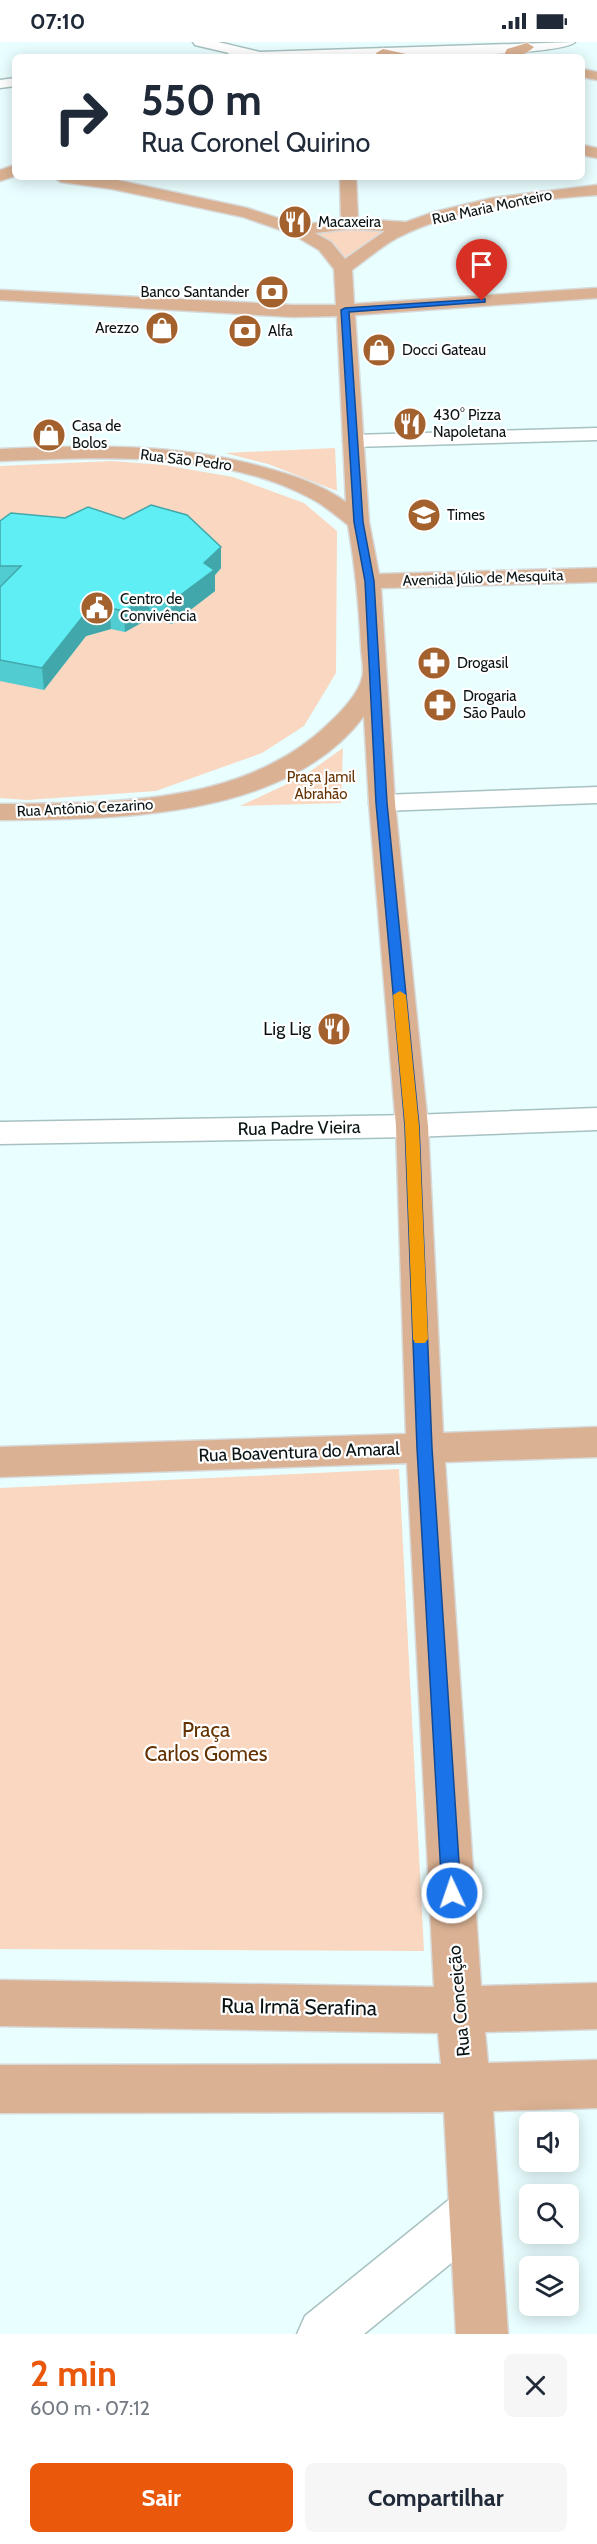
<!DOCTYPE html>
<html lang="pt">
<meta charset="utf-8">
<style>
:root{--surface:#fff;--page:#f6f6f7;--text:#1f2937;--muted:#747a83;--accent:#ea580c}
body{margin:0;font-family:Cabin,sans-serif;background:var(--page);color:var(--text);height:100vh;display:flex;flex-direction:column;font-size:22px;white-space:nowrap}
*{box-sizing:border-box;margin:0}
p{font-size:20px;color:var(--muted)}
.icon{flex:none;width:33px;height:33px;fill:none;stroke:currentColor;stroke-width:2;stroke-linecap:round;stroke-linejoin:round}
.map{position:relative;height:2292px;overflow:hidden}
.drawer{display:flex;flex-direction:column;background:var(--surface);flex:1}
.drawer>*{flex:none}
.hud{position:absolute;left:12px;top:12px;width:573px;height:126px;border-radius:9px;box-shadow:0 3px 15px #0003;background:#fff;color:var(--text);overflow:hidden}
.controls{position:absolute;left:519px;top:2070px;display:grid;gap:12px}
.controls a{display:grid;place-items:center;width:60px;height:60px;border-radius:9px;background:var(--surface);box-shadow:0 3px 15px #0003;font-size:30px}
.pin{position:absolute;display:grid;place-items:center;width:51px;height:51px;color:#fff;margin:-62px -26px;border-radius:50% 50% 50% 0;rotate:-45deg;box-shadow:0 0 6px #0007}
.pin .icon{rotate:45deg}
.me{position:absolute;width:66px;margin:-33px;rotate:357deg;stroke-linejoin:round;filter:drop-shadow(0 0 4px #0008)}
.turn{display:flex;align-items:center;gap:21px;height:126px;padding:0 30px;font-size:27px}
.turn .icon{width:78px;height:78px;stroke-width:2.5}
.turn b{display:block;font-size:42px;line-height:51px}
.round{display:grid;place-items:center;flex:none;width:63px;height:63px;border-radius:9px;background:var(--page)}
.summary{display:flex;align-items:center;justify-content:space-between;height:102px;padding:0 30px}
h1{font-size:36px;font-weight:700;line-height:45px;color:var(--accent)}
.cta{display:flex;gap:12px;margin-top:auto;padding:12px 30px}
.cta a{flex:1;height:69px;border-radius:9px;background:var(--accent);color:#fff;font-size:24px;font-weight:700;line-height:69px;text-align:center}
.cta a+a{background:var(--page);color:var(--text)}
.status{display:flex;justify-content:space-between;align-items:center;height:42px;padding:0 30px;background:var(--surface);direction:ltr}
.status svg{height:16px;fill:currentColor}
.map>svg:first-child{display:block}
.green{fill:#f9d7c1}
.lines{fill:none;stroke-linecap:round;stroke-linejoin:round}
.minor-casing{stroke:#a7c1c1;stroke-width:3}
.major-casing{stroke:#d8d9d9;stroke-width:3}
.minor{fill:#fff;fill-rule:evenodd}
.major{fill:#dab192;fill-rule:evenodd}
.wall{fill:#51cdd1}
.shaded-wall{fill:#42a7aa}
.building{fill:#5eeef3;stroke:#42a7aa;stroke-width:1.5}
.route{fill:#1a73e8;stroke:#114b97;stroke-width:1.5}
.slow{fill:#f59e0b}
.labels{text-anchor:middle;stroke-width:4.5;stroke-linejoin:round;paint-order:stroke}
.far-street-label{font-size:15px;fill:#0a1313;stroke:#fff}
.far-poi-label{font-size:15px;fill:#0a1313;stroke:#fff;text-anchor:start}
.far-park-label{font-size:15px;fill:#653202;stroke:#fff}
.poi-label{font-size:18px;fill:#0a1313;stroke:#fff;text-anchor:end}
.street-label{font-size:18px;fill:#0a1313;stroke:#fff}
.near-park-label{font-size:21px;fill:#653202;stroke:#fff}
.near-street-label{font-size:21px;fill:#0a1313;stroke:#fff}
</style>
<div class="status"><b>07:10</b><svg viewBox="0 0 49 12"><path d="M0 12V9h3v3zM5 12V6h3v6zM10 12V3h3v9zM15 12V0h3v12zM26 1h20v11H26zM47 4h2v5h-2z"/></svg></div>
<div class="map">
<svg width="597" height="2292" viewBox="0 0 597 2292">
<rect width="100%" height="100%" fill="#e9feff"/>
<g class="green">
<path d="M349,186l39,2 -43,27 -11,-12 -22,-13z"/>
<path d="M335,406l2,43 -69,-27 -43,-11z"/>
<path d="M112,419l52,4 69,12 71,26 33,28 -1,142 -32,53 -42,27 -106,38 -129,9 -27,-2v-332z"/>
<path d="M343,706l-2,55 -101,3 62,-29z"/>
<path d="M399,1427l25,482 -424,-2v-461z"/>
</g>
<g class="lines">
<defs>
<g id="minor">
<path d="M193,0h25l42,10 315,-10c-18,19 -308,15 -352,15l6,-4 -34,-8z"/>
<path d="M15,36v8l-15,2v-8z"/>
<path d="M597,386v12l-244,7 -7,-2 -3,-4 3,-4 7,-2z"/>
<path d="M597,745v16l-215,8 -9,-2 -4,-6 4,-6 9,-2z"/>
<path d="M597,1066v22l-185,7 -412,7v-22l412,-7z"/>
<path d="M474,2145l18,7 7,18 -7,18 -128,104h-67l8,-18 151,-122z"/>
</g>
<g id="major">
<path d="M527,1l7,4c-8,8 -20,10 -31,10l4,-8z"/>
<path d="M383,7l23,5 2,3 -30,-1 -2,-3z"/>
<path d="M582,27l15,3v8l-15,-3z"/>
<path d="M582,103l15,3v10l-15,-3z"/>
<path d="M15,123v11l-15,5v-11z"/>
<path d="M53,135l59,2 135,29 52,17 42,-5 -1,-43h16l2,42 48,3 28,-10 58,-14 105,-13v10c-68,5 -139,12 -200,43 -16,9 -30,21 -45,32l2,34 243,-16v10l-242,17 14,207 10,52 218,-6v14l-216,6 14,215 33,323 15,307 154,-6v30l-152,5 36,524 116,-3v46l-112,3 3,31 109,-3v48l-104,3 15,223h-52l-12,-222 -444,1v-48l441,-1 -3,-31 -438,-7v-46l434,7 -27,-524 -407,14v-30l406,-13 -10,-308 -27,-323 -5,-87c-77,103 -248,103 -364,104v-16c110,-1 242,2 327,-79 12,-11 31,-30 35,-47 3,-9 -1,-22 -1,-32 -2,-41 -6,-81 -13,-121 -13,-10 -24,-20 -38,-27 -89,-48 -211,-41 -310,-37v-12c88,-4 177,-6 263,18 29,8 58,17 83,35l-9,-186 -44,1 -293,-17v-10l293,15h43l-2,-36 -15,-19 -27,-16 -49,-17 -131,-28 -51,-7zM350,187l35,2 -40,28 -14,-17 -16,-9z"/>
</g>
</defs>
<use href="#minor" class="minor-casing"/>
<use href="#major" class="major-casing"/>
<use href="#minor" class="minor"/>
<use href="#major" class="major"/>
</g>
<path class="wall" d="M65,476l59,1 97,49 -6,7v16l-43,33 -22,-6 -25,14 -14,-3 -25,7 -42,54 -44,-9v-160z"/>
<g class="shaded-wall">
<path d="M221,505v21l-6,7v16l-43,33 -1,-22 33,-39z"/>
<path d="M149,555l1,21 -25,14 -1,-21z"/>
<path d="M110,566l1,21 -25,7 -42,54 -2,-22 42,-53z"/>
</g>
<path class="building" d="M151,463l36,10 34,32 -17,16 10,7 -43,32 -22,-5 -25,14 -14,-3 -26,7 -42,53 -42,-8v-73l21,-21h-21v-45l11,-8 54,5 23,-11 36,12z"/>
<path class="route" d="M482,257h3v3l-136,10 14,210 11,59 13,222 32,323 13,322 29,445 -3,6 -6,2 -7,-2 -3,-6 -25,-445 -12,-322 -29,-323 -11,-222 -11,-59 -13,-212 4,-2z"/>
<path class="slow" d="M400,949l6,4 13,131 9,213 -3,4h-10l-2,-4 -8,-213 -12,-131z"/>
<defs>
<symbol id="restaurant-disc" viewBox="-11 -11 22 22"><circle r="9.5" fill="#a3612d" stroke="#fff"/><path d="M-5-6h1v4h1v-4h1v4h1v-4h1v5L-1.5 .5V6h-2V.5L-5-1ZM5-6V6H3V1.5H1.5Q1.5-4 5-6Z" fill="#fff"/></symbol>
<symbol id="bank-disc" viewBox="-11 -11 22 22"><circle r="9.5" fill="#a3612d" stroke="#fff"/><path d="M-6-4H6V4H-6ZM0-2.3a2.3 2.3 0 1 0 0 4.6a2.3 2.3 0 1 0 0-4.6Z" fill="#fff"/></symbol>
<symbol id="shop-disc" viewBox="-11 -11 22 22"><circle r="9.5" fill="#a3612d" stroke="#fff"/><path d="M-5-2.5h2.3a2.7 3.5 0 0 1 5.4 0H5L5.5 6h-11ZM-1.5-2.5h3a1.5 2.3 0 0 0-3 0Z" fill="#fff"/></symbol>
<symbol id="school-disc" viewBox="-11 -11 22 22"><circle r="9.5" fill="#a3612d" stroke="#fff"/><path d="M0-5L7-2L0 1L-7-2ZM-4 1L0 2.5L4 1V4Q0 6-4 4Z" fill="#fff"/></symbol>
<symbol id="civic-disc" viewBox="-11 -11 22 22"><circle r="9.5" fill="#a3612d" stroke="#fff"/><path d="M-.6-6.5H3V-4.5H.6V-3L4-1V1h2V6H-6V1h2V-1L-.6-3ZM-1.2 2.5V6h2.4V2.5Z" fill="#fff"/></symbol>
<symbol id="pharmacy-disc" viewBox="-11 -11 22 22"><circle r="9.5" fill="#a3612d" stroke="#fff"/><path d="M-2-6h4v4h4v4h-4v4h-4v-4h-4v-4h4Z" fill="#fff"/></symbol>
</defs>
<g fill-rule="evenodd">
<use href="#restaurant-disc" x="276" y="161" width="38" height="38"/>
<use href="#bank-disc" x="253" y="231" width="38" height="38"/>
<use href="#shop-disc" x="143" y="267" width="38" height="38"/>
<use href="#bank-disc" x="226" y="270" width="38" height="38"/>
<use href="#shop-disc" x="360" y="289" width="38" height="38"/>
<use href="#restaurant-disc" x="391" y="363" width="38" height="38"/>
<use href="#shop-disc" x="30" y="374" width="38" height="38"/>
<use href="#school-disc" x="405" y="454" width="38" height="38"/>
<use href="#civic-disc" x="78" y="547" width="38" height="38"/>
<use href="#pharmacy-disc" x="415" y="602" width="38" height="38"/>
<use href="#pharmacy-disc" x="421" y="644" width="38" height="38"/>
<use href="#restaurant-disc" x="315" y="968" width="38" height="38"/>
</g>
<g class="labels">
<g class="far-street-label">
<text transform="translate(492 165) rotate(-12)" y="5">Rua Maria Monteiro</text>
<text transform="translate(186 418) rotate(7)" y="5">Rua São Pedro</text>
<text transform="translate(483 536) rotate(-2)" y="5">Avenida Júlio de Mesquita</text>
<text transform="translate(85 766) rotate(-3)" y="5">Rua Antônio Cezarino</text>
</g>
<g class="far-poi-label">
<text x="318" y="185">Macaxeira</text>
<text x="249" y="255" text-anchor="end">Banco Santander</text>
<text x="139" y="291" text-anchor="end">Arezzo</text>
<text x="268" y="294">Alfa</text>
<text x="402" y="313">Docci Gateau</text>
<text x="433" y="378">430° Pizza<tspan x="433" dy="17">Napoletana</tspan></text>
<text x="72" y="389">Casa de<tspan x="72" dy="17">Bolos</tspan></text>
<text x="447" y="478">Times</text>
<text x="120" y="562">Centro de<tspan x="120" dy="17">Convivência</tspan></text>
<text x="457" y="626">Drogasil</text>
<text x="463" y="659">Drogaria<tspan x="463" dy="17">São Paulo</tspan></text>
</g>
<g class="far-park-label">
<text x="321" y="740">Praça Jamil<tspan x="321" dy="17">Abrahão</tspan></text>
</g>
<g class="poi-label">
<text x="311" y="993">Lig Lig</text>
</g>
<g class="street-label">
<text transform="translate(299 1086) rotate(-1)" y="6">Rua Padre Vieira</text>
<text transform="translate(299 1410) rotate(-2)" y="6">Rua Boaventura do Amaral</text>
<text transform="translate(459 1959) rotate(-95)" y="6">Rua Conceição</text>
</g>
<g class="near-park-label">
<text x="206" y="1695">Praça<tspan x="206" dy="24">Carlos Gomes</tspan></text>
</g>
<g class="near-street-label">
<text transform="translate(299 1965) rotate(1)" y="7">Rua Irmã Serafina</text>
</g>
</g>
</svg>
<div class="controls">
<a><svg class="icon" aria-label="sound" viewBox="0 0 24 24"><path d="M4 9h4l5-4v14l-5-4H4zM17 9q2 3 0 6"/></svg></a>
<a><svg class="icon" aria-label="search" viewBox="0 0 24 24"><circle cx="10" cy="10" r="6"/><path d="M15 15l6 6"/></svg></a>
<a><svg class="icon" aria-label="layers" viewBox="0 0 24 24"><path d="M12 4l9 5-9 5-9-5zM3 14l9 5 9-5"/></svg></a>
</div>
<div class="pin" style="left:482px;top:259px;background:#d93025"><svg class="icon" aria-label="arrive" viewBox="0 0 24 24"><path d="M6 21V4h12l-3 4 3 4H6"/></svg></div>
<svg class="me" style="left:452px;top:1851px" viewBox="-20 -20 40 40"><circle r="17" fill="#1a73e8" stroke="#fff" stroke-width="3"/><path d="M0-11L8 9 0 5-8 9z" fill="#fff"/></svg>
<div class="hud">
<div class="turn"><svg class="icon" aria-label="right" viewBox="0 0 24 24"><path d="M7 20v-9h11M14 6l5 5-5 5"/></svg><div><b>550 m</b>Rua Coronel Quirino</div></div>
</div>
</div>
<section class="drawer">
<div class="summary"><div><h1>2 min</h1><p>600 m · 07:12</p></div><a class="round"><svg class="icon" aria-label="close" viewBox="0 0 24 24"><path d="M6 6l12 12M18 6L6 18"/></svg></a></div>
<div class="cta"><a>Sair</a><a>Compartilhar</a></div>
</section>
